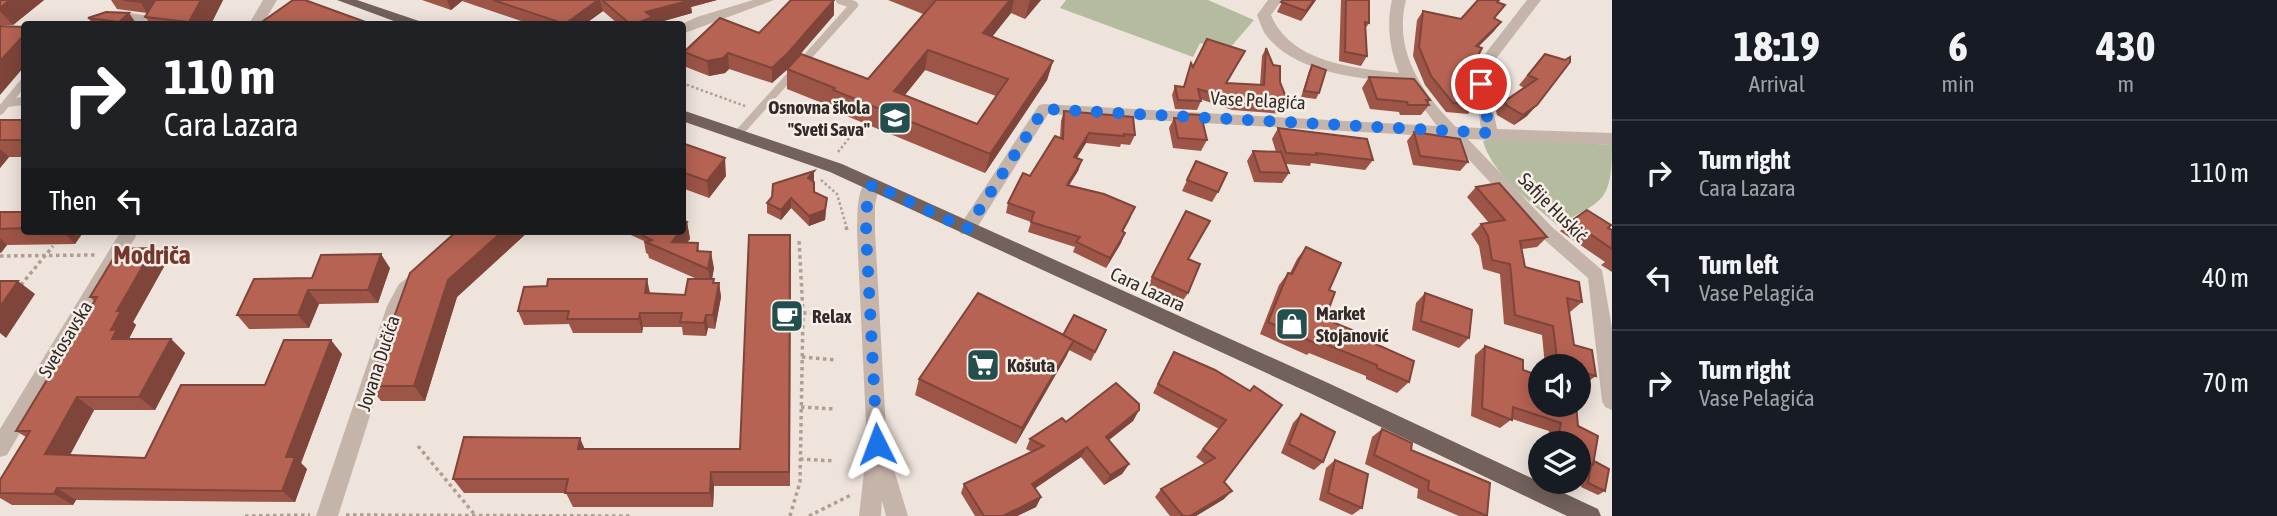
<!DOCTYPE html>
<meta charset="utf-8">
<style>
:root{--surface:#171b24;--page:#242831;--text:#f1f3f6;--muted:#9ea1a6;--line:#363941}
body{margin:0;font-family:"Asap Condensed",sans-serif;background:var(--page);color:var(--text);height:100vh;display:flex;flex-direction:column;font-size:26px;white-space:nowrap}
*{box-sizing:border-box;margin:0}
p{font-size:23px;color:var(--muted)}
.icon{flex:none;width:38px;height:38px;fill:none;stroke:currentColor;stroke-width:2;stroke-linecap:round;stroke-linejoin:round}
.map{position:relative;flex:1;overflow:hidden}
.side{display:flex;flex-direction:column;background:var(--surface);width:665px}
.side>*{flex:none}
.guide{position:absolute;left:21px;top:21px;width:665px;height:214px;border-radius:7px;box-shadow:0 4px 18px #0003;background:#202124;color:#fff;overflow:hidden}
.buttons{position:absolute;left:1528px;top:354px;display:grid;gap:14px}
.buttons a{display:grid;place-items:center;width:63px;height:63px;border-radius:50%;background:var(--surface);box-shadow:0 4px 18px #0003;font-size:35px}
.pin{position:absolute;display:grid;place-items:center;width:60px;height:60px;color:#fff;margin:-30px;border:4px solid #fff;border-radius:50%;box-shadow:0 2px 7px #0007}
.me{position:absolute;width:77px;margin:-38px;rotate:357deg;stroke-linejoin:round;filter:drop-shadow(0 0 5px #0008)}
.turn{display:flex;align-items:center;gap:24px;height:147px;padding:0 28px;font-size:32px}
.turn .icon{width:91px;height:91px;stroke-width:2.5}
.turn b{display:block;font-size:49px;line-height:60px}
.then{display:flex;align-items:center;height:66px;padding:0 28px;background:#0003;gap:14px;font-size:26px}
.eta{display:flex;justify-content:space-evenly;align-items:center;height:119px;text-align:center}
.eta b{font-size:42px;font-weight:700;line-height:49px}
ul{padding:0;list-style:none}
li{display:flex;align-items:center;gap:21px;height:105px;padding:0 28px;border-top:2px solid var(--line)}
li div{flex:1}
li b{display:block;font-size:26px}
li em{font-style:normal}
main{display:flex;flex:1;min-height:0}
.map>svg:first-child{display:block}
.green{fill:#b4bb9e}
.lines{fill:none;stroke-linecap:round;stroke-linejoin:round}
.path-far1{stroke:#b09e94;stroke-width:2.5;stroke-dasharray:2.5 2.5;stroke-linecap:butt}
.path{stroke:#b09e94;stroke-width:3.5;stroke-dasharray:3.5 3.5;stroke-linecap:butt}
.service{stroke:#c5b4aa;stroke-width:8}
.minor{fill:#c5b4aa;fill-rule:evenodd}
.tertiary{fill:#c5b4aa;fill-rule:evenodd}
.primary{fill:#73615b;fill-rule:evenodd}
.wall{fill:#9d5547;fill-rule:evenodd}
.shaded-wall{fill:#7f453a}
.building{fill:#b66353;stroke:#7f453a;stroke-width:2;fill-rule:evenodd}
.route{stroke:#1a73e8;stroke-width:12;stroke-dasharray:0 21.6}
.labels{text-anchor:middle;stroke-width:5;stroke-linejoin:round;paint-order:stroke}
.street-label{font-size:19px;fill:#332b28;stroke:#f7efe8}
.poi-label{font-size:19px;font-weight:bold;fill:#332b28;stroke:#f7efe8;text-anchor:start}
.district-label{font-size:26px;font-weight:bold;fill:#77382c;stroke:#f7efe8}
</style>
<main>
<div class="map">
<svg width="1612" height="516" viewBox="0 0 1612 516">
<rect width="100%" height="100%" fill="#eee4dc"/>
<g class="green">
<path d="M1066,0h142l46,20 -26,30 -28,-7 -7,14 -133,-49z"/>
<path d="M1493,138l119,7c0,57 -9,56 -55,80 -26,-23 -64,-49 -74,-84z"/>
</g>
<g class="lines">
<g class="path-far1">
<path d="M682,83l63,23"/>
<path d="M838,152l20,-25"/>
<path d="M821,180l16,14 10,35"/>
</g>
<g class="path">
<path d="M846,227l1,3"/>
<path d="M444,233l2,-2"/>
<path d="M0,256l95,-1"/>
<path d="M21,285l32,-39"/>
<path d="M803,313l33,1"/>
<path d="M802,357l34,3"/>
<path d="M801,407l34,2"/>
<path d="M418,446l57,69"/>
<path d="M800,459l35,2"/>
<path d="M346,515l285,1"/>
<path d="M245,516l65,-1"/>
<path d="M790,516l10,-34 3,-169 -4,-73"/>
<path d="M809,516l44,-22"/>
</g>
<g class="service">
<path d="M122,16l28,4 5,4"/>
<path d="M7,103l17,-2"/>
<path d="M0,111l24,-29"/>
<path d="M737,135l117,-130 -14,-5"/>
</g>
<g class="minor">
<path d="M263,0h14l-14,24h-14z"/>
<path d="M753,0h21l-92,34v-10l15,-7z"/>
<path d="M1268,0h14l-11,15c20,48 83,53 128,58 -9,-23 -13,-48 -7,-73h14c-13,51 16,93 50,127l25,1 -7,-44 4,-21 49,-63h14l-49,64 -4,20 9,45 115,4v12l-144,-6 84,88 50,43 10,58v82l-7,-3 -3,-6 -14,-123 -48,-42 -92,-99 -400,-23 -75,120h-12l-3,-5 3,-5 78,-119 5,-1 393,22 -32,-43c-44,-5 -110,-9 -139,-48 -4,-5 -6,-13 -9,-20z"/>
<path d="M121,231h18l-132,224 -7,2v-28z"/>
<path d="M416,271l6,2 3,5 -20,28 -67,210h-22l71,-210 12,-22z"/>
</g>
<path class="tertiary" d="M872,178l8,6 -5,20v28l12,215 21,69h-22l-4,-15 -1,15h-22l8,-71 -10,-213c1,-15 -2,-49 15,-54z"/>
<g class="primary">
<path d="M337,0h20l62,21 2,3h-19z"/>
<path d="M682,110l160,54 484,218 272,127 3,7h-34l-255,-122 -482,-222 -148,-51z"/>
</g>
</g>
<g class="wall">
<path d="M0,0h44l-31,25h-13z"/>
<path d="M111,0h112l-12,24h-60l-6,-7 4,-6 -2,2 -30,-4z"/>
<path d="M422,0h295l-26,7 1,6 -39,11h-35l-15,-13 -18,13h-55l-68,-23 -11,9z"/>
<path d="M888,0h153l-16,19 -14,-6 -19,24 61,24 -6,19 -62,93 -153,-63v-3l-45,-18v-19l-15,13 -43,-14 -4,4 -16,3 -23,-9 -2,-15 150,-37 -43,50 77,14 55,-65zM925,70l71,26 -19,28 -72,-29z"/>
<path d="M1283,0h33l-15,21 -24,-9z"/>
<path d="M1341,0h28v23l-4,6 2,27 -6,10 -22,-5z"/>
<path d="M1499,3l-5,16 7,3 -7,9 -16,16 -14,35 11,23 -7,9 -22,-2 -21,-27 -12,-29 4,-36 6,-9 38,8z"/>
<path d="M88,18l48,5 -1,1h-42z"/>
<path d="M1266,48l23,57 -5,9 -52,-4 -32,-11 1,2 -4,9 -22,-1 -3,-14 3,-9 8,1 8,-24 2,4 52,-16 -18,32 33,2 2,-29z"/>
<path d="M1545,54l-18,62 -13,9 -17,-10 -1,-4 9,-10 19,-13 -5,-3z"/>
<path d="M1312,65l7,28 -3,6 -15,-2 8,-26z"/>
<path d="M1369,77l61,23 -2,3 1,2 -8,10h-21l-1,-3 -29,-3 -8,-21z"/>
<path d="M1064,111l71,24 -5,10 -9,-1 -1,3 -34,-4 -10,15 6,2 -4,11 -9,14 62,32 -8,15 -2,11 -15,25 -33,-16 2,-5 -47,-15 3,-10 -25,-9 2,-10 52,-65 1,-17z"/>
<path d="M1183,114l24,26 -6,11 -28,-3 -4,-20 5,-10h6z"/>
<path d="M0,120h24v37h-15l-9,11z"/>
<path d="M1278,128l95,32 -8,10 -54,-7 -1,3 -24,-2 3,9 -7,10 -28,-1 -7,-21 6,-10 23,1 -4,-13z"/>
<path d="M1414,132l54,30 -8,9 -47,-6 -6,-24z"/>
<path d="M682,143l44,33 -17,22 -27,-10z"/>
<path d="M1196,161l22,31 -6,10 -30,-11z"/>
<path d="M814,171v22l13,5 -2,22 -16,6 -18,-18 -10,12 -14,-7v-10z"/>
<path d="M1476,187l71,50 -10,10 -15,2 3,18 57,35 -12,10 -1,-1 5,34 22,31 -13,9 -5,-2v-17h-33l-3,-31 -38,-11 -4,-50 -17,-5 -4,-23 -8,-12 10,-10 8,-1 -22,-26z"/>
<path d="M1186,211l2,48v34l-6,9 -35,-15z"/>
<path d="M0,212h24v19h60l-9,13 -68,1 -7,8z"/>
<path d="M1571,221l38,7 3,2v42l-11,-7 4,-3 -45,-31z"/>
<path d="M687,222l3,17 -3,3 11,1 1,8 15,17 -2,11 3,4h4l2,14 -6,32 -7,-1 -2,8 -23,-1 -1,-8h-39l-1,6h-69l-4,-9 -45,1 -6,-14 132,-17 35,1 12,-16 -48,-21 -1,-4 -2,-1 -2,-12 -22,-10h60z"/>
<path d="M152,231h62l-61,1z"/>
<path d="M457,231h72l-72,66 -32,104h-44l-12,-15z"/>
<path d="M1306,247l23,43 -4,29 46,23 38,40 -12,11 -31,-14v-3l-57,-23 -2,2 -47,-21 19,-49 9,-12h2l7,-14z"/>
<path d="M791,253l-1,233h-76l-1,21h-140l-7,-14h-102l-11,-14 132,-30h155z"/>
<path d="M166,263l-33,59 3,3 -7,14h42l14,14 -30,57h-61l-24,45 75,3 120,-73 77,-31 -41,109 6,6 -12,33 -219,-2 -3,5h-61l-12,-7v-18l26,-43 -10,-6 78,-130 -4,-4z"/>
<path d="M390,268l-12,35 -59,1 -10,24 -60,1 -12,-14 75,-37z"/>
<path d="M1425,293l44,45 -10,10 -47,-18 4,-27z"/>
<path d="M1106,330l-15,31 -22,-11 -53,94 -101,-49 4,-16 144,-44z"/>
<path d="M1485,346l38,24 55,56 27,65 -7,4 -17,-8 3,-17 -4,3 -2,-1v-29h-31l2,-12 -37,-12 -12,9 -29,-12 4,-61z"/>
<path d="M1174,352l76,39 -26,91v17l-28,17h-26l-15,-19 6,-8 44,-25 -9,-7 23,-28 -66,-36z"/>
<path d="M1139,410l-6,11 -24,19 20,24 -7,10 -18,11 -23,-28 -46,31 6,9 -5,10 -19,9h-42l-14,-23 3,-9 68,-32 -6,-3 4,-10 36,-17z"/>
<path d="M1301,414l22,48 -9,8 -33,-17 12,-30z"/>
<path d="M1382,429l29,21 76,66h-28l-42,-18 1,-9 -53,-25 7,-27z"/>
<path d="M1335,460l27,48 -10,7 -33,-15 7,-32z"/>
</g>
<g class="shaded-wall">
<path d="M10,0h34l-31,25 -13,-14v-3z"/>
<path d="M142,0h18l-13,13 -7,-11z"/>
<path d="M201,0h22l-12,24h-20l-2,-2z"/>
<path d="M447,0h15v1l-11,9z"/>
<path d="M598,0h2l3,11 -18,13h-20z"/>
<path d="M688,0h29l-26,7 1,6 -39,11h-18l11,-12z"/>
<path d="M834,0v15l-46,53 -16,15v-15z"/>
<path d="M1010,0h4l-3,13 -32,40 4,-20z"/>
<path d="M1030,0h11l-16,19z"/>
<path d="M1314,0h2l-15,21 5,-10z"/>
<path d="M129,13l7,10 -1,1h-14l-2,-2z"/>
<path d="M1501,22l-7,9 -24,24 6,-9z"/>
<path d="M24,35v32l-24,28v-34z"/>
<path d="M928,50l-3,20 -33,41 2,-20z"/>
<path d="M728,53l1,16 -4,4 -16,3 -2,-15z"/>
<path d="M1053,61l-6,19 -62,93 5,-19z"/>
<path d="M1537,105l-10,11 -13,9 9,-10z"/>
<path d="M1089,133l-3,10 -15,25 3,-11z"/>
<path d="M0,149l9,8 -9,11z"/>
<path d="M725,158l1,18 -17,22 -2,-17z"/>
<path d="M1082,160l-4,11 -15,24 4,-10z"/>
<path d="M814,171v10l-6,8v-11z"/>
<path d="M791,198v10l-10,12v-10z"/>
<path d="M827,198l-2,22 -16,6v-10z"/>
<path d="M687,222l3,17 -13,16 -5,-13 8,-11h2v-3z"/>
<path d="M62,231h22l-9,13z"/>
<path d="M503,231h26l-72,66 -32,104 -11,-15 34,-106z"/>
<path d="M1125,233l-4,10 -15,25 4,-10z"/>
<path d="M0,238l7,7 -6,8 -1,-1z"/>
<path d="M153,248l13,15 -33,59 3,3 -8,15 -16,-1 -1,-9 6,-19z"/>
<path d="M711,252l3,16 -3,17 -3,-16z"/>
<path d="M381,254l9,14 -12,35 -10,-13z"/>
<path d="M647,279l3,14h-5z"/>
<path d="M18,281l17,13 -29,44 -6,-5v-26z"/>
<path d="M719,283l2,14 -6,32 -2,-14z"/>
<path d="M308,290l11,14 -10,24 -11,-13z"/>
<path d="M640,313l3,14 -1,6 -3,-14z"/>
<path d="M706,315l2,13 -2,8 -2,-13z"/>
<path d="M171,339l14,14 -30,57 -16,-13z"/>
<path d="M331,340l11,14 -41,109 6,6 -12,33 -13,-11 4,-34z"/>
<path d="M1074,340l-8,17 -50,87 6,-16z"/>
<path d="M77,397l17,13 -30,56 -19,-12z"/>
<path d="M1139,410l-6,11 -33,26 6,-10z"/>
<path d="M580,438l6,14 -8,-3z"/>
<path d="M1087,447l-6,10 -54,37 5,-10z"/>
<path d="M1129,464l-7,10 -18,11 6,-10z"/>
<path d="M711,472l3,14 -1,21 -3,-14z"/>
<path d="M57,488l19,12 -3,5 -19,-11z"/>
<path d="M1232,491l-8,8 -28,17h-6z"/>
<path d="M1041,497l-5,10 -19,9h-14z"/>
</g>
<g class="building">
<path d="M0,0h10l-10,8z"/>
<path d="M123,0h19l-2,2z"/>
<path d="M155,0h46l-12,22 -44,-5z"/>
<path d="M293,0h12l66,24h-70l-3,-1 -1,1h-38z"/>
<path d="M493,0h105l-33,24z"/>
<path d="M602,0h89l-45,12 6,5 -17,7h-5z"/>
<path d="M791,0h43l-46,53 -16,15 -44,-15 -5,5 -16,3 -23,-9 36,-34 39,15z"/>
<path d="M936,0h74l-27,33 70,28 -63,93 -157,-64 2,-2 -48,-19 14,-15 67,25zM928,50l80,29 -31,45 -83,-33z"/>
<path d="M1283,0h31l-8,11 -25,-9z"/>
<path d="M1346,0h23v23l-4,-1 2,34 -22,-4z"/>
<path d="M1478,0h21l-2,2 8,3 -11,13 7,4 -25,24 6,2 -18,34 11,23 -22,-2 -22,-27 -12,-29 4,-36 38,8z"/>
<path d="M106,12l23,1 -10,9 -31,-4z"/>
<path d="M0,26l24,1v8l-24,26z"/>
<path d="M1207,39l38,12 -19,32 38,2 2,-37 7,17 7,1v16l9,23 -52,-4 -39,-12 3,12 -23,-1 -3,-14 9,1 7,-24 2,4z"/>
<path d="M1545,54l20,6 5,-3v5l-33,43 -14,10 -17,-10 -1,-4 32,-22 -9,-4z"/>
<path d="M1312,65l14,5 -7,23 -15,-2z"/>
<path d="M1369,77l45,2 16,21h-4l3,5h-21l-1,-3 -30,-3z"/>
<path d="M1064,111l69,6 2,18 -11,-1v2l-35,-3 -15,24 8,3 -15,25 37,9 31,13 -13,24 3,2 -15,25 -34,-16 4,-5 -49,-15 3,-10 -26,-9 15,-30 7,3 25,-40 8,3z"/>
<path d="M1183,114l18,1 6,25 -29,-2 -4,-20 10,1z"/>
<rect x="0" y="120" width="24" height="20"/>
<path d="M1278,128l89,11 6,21 -57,-7 1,2 -31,-2z"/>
<path d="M1414,132l46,7 8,23 -48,-6z"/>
<path d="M682,143l43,15 -18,23 -25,-9z"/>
<path d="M1253,151l28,1 8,21 -29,-1z"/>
<path d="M1196,161l31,12 -9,19 -31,-12z"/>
<path d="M814,171l-6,7 6,4v10l13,6 -2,12 -16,6 -18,-18 -10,12 -14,-7 5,-6 1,-13z"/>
<path d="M1499,183l48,54 -27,4 5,26 54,15 3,20 -15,-4 7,47 18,5 4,26 -18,-5v-5h-20l-5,-40 -38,-11 -5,-51 -18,-4 -4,-24 -7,-12 24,-4 -29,-33z"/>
<path d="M1587,210l24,15 -3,3 4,2v19l-41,-28z"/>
<path d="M1186,211l24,10 -22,38 12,5 -12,29 -36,-16z"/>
<path d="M0,212h24v16l-24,1z"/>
<path d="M682,220l5,2 -5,6z"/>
<path d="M457,231h46l-55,49 -34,106h-45l41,-113z"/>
<path d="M647,231h33l-8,11 26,1 -1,8 14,1 -3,17 -62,-27 6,-2 -9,-4z"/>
<path d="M749,235h41l-1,237h-78l-1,21h-145l3,-14h-115l11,-42 116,1 -2,11h162z"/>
<path d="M1306,247l35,16 -12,27 6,2 -10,27 47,19 -1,4 43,19 -5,21 -32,-14v-3l-59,-24 -1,3 -49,-22 20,-49 4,1z"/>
<path d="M153,248l-36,63h4l-10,19 6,-1 -5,10h59l-32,58h-62l-32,57 100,4 36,-73h84l19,-45h47l-45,117h9l-13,34 -225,-3 -3,6 -54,-1v-13l30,-49h-14l81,-134h-7l29,-48z"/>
<path d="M381,254l-13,36h-60l-10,25h-61l17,-36 58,-1 9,-23z"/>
<path d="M548,279h99l-2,14 40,2 3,-16h26l-1,4h6l-6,32h-7l-2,8 -24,-1 2,-9h-42l-1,6h-72l2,-8h-51l6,-24 23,-1z"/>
<path d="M0,281h18l-18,26z"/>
<path d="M978,293l96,47 -52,88 -103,-49z"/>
<path d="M1425,293l47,17 -3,28 -48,-17z"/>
<path d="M1074,315l32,15 -11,22 -32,-17z"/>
<path d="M1485,346l38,14v10l17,6v28h36l2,22 20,10 -5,29 -15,-7v-15h-21l4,-20 -48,-16 -1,13 -30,-12z"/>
<path d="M1174,352l41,18 35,21 4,-5 28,19 -58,77 8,9 -42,25h-7l-22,-27 54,-31 -12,-9 23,-29 -68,-36z"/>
<path d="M1116,383l23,21v6l-33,27 23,27 -19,11 -23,-28 -55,37 9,13 -38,19h-19l-20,-32 80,-38 -14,-7 32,-21 4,4z"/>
<path d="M1301,414l34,18 -12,30 -34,-18z"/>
<path d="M1382,429l30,14 -1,7 79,33 -3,33 -59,-26 1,-9 -55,-26z"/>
<path d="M1335,460l33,14 -6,34 -34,-15z"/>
<path d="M1594,461l15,8 -4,22 -17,-8 3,-17 2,-1z"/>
</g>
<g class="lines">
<path class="route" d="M877,444l-11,-212 1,-28 5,-20 95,45 77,-120 446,24 -9,-49"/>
</g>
<defs>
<symbol id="school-square" viewBox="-11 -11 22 22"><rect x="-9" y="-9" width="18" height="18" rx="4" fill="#234f4f" stroke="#f7efe8"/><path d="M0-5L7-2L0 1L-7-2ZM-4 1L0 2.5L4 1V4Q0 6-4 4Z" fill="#fff"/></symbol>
<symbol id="cafe-square" viewBox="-11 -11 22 22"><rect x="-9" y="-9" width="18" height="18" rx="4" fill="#234f4f" stroke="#f7efe8"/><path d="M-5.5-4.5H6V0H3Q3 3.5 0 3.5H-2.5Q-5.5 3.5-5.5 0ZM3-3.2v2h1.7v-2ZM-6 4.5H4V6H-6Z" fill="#fff"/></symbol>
<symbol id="shop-square" viewBox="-11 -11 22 22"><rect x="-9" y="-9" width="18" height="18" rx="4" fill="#234f4f" stroke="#f7efe8"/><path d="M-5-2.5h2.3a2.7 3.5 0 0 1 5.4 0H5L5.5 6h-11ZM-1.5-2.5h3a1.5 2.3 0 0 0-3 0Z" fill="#fff"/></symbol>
<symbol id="supermarket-square" viewBox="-11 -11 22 22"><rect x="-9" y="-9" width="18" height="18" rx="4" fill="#234f4f" stroke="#f7efe8"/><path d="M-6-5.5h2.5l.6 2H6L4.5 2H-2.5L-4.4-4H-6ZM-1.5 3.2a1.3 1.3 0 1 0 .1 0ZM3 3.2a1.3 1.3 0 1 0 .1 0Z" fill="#fff"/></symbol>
</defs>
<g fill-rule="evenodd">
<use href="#school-square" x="876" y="99" width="38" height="38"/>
<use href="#cafe-square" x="768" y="297" width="38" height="38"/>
<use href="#shop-square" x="1273" y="305" width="38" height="38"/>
<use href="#supermarket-square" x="964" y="346" width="38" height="38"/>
</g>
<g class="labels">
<g class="street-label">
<text transform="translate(1258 100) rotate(3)" y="7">Vase Pelagića</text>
<text transform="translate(1553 207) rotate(45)" y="7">Safije Huskić</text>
<text transform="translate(1148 289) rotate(25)" y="7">Cara Lazara</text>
<text transform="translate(65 339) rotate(-59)" y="7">Svetosavska</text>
<text transform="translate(378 363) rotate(-72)" y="7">Jovana Dučića</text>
</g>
<g class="poi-label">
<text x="870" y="114" text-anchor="end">Osnovna škola<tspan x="870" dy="22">"Sveti Sava"</tspan></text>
<text x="1316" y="320">Market<tspan x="1316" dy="22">Stojanović</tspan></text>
<text x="812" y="323">Relax</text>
<text x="1007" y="372">Košuta</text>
</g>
<g class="district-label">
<text x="152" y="264">Modriča</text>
</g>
</g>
</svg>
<div class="buttons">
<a><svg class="icon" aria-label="sound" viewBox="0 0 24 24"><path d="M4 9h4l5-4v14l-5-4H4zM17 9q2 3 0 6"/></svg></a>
<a><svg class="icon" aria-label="layers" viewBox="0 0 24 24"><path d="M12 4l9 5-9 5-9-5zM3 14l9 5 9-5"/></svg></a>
</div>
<div class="pin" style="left:1481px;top:84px;background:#d93025"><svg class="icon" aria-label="arrive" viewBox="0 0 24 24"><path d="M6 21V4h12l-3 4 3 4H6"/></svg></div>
<svg class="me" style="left:877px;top:444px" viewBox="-20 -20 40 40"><path d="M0-17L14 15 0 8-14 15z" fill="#1a73e8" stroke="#fff" stroke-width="4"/></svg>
<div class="guide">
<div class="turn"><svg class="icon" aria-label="right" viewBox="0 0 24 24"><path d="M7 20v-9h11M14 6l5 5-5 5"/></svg><div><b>110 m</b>Cara Lazara</div></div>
<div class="then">Then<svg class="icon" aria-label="left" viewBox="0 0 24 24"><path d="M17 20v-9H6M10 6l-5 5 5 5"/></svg></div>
</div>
</div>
<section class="side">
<div class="eta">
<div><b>18:19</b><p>Arrival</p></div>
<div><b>6</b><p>min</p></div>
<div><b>430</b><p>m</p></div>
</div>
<ul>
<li><svg class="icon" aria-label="right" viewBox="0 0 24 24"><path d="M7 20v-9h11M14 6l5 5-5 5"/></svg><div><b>Turn right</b><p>Cara Lazara</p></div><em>110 m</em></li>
<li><svg class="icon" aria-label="left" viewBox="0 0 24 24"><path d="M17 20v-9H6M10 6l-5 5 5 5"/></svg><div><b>Turn left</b><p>Vase Pelagića</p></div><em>40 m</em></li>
<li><svg class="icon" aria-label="right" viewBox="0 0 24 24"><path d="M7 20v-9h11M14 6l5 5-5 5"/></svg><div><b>Turn right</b><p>Vase Pelagića</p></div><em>70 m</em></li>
</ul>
</section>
</main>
